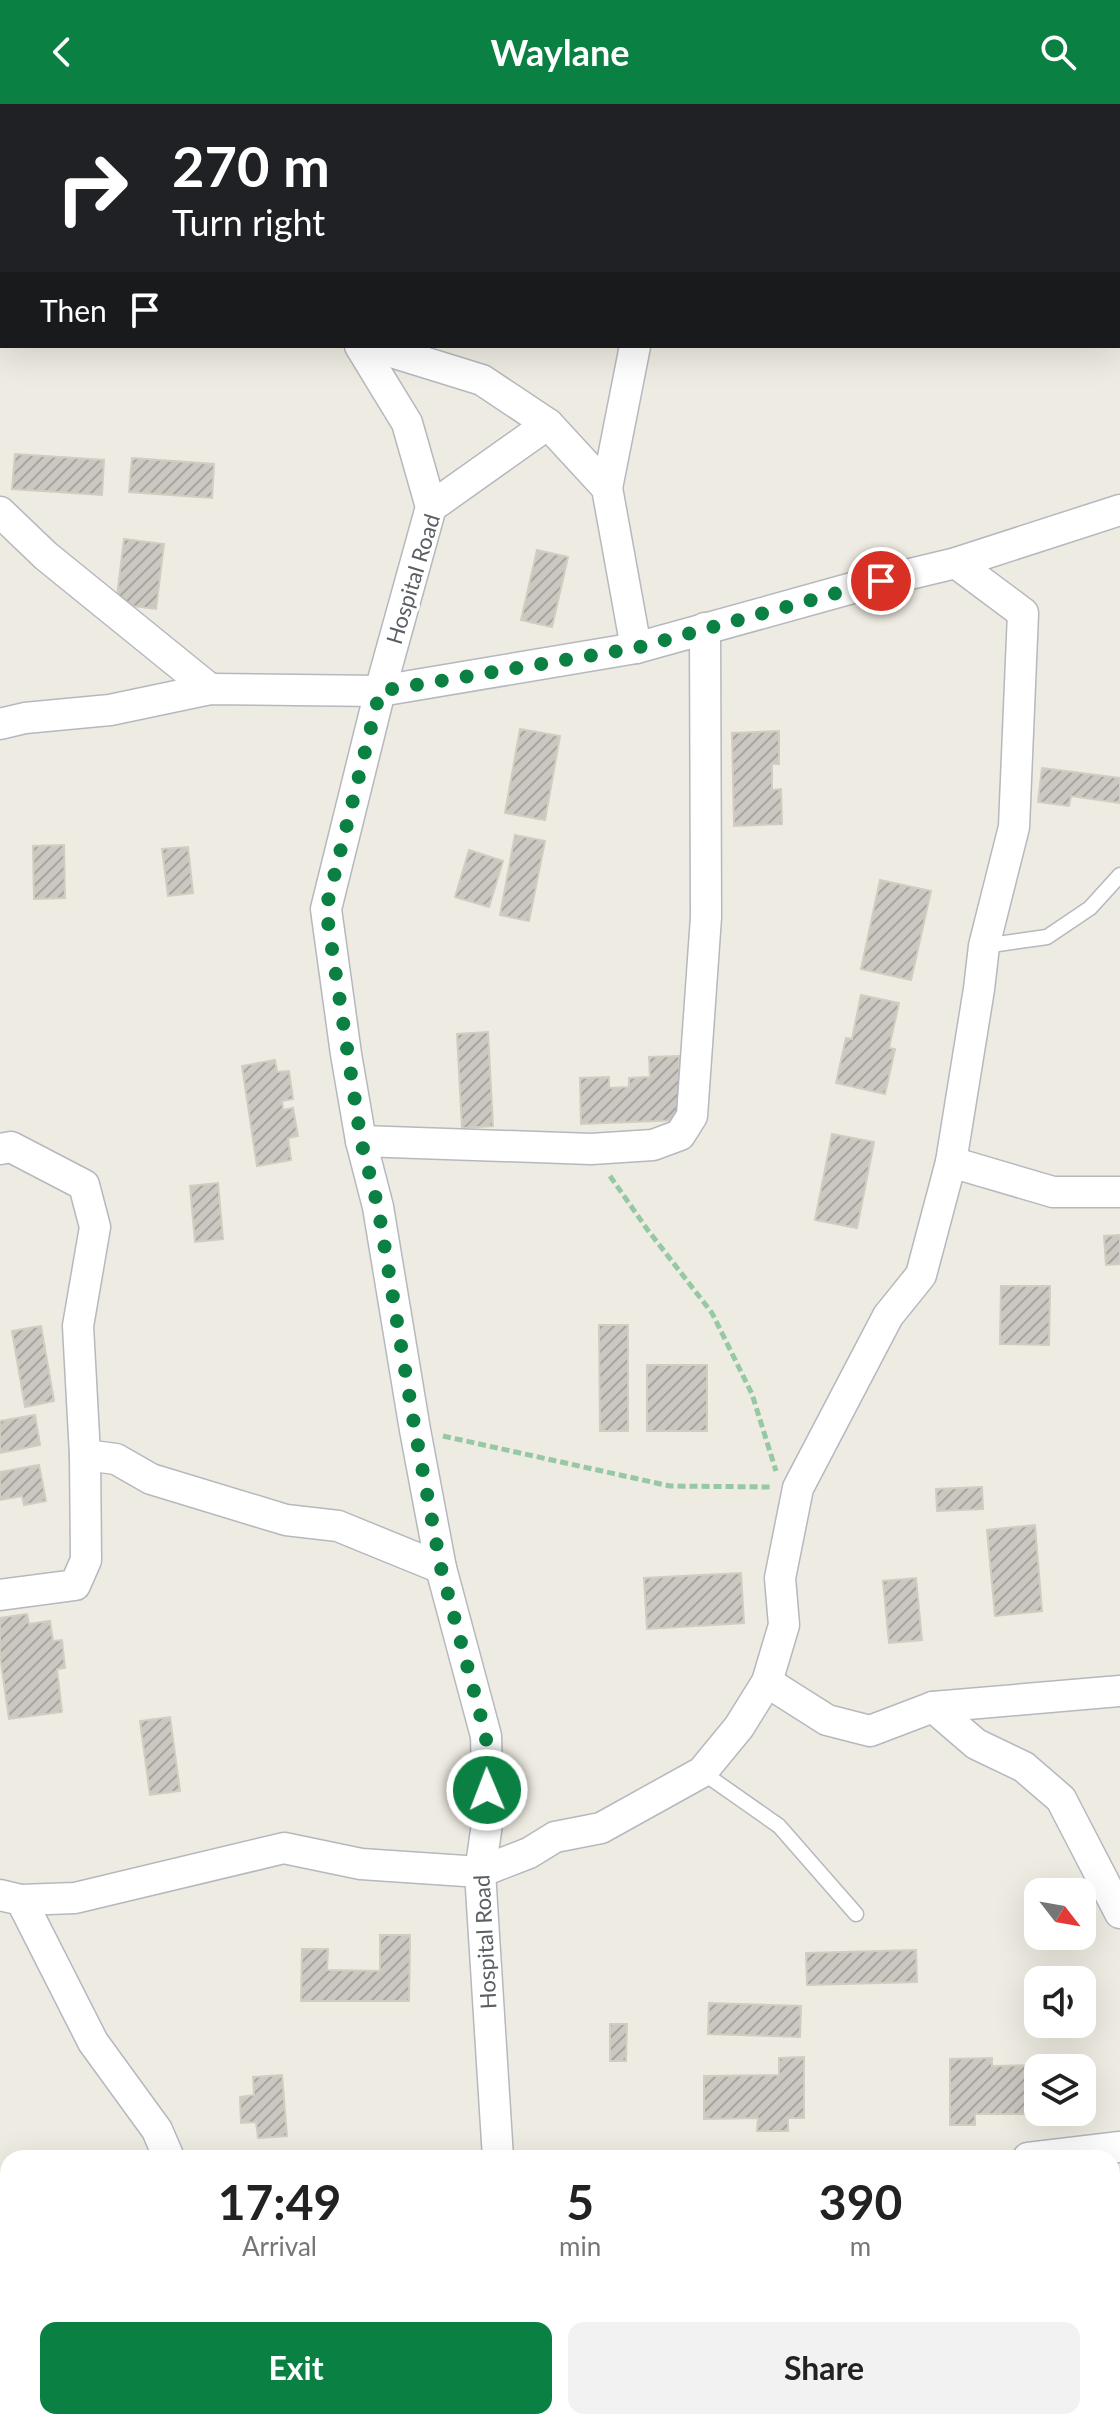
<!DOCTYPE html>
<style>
:root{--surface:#fff;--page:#f2f2f2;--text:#222;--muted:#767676;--accent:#0b8043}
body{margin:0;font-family:Lato,sans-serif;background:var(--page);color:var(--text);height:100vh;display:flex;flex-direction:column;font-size:30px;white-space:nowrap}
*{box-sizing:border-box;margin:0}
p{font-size:26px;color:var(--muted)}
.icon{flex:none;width:44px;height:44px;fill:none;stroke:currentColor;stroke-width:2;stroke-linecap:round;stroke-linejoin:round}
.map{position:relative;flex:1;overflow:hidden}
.panel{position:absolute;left:0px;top:2046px;width:1120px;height:280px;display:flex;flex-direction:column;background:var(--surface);border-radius:24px 24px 0 0;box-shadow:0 8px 32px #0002}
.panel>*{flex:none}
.top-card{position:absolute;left:0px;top:0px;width:1120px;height:244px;box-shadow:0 8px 32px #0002;background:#202124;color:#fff;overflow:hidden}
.needle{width:52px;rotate:121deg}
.tools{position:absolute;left:1024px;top:1774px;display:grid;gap:16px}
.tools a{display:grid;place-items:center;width:72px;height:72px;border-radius:16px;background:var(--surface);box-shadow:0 8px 32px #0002;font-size:40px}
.pin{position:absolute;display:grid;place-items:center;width:68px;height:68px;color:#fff;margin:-34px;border:4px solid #fff;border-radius:50%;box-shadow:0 2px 8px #0007}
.me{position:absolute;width:88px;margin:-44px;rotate:359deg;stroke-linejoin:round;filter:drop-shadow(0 0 6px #0008)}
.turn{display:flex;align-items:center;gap:28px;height:168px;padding:0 40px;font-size:36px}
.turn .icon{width:104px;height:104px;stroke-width:2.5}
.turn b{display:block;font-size:56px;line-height:68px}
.then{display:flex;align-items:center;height:76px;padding:0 40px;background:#0003;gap:16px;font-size:30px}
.eta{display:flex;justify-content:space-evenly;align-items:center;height:136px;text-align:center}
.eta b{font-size:48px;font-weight:700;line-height:56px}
.button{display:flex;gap:16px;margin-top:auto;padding:16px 40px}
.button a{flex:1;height:92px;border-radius:16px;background:var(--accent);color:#fff;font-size:32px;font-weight:700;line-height:92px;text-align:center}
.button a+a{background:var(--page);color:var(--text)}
header{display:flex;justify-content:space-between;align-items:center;height:104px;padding:0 40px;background:var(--accent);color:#fff;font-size:36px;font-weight:700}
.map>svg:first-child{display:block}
.medical{fill:#fcdfdd}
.building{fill:url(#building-hatch);stroke:#d3ccc0;stroke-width:2}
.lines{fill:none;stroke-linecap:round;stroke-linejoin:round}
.lane-casing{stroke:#b5b8bd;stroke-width:17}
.street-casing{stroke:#b5b8bd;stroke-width:33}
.path{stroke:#96c8a3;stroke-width:5;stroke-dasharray:8 4;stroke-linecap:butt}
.lane{stroke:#fff;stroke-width:14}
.street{stroke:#fff;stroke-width:30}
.route{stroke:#0b8043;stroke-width:14;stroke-dasharray:0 25.2}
.labels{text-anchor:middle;stroke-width:6;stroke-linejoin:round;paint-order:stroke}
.street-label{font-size:22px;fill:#5a5f63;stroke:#fff}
</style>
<header><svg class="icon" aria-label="back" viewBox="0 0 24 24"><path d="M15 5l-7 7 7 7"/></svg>Waylane<svg class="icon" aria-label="search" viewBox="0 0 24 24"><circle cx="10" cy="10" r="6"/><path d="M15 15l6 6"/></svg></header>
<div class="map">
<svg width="1120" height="2326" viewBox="0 0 1120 2326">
<defs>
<pattern id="building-hatch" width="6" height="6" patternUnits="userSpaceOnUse" patternTransform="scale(2)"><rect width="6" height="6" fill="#cbc7c1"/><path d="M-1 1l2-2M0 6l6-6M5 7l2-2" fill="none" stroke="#a8a5a0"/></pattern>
</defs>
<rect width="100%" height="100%" fill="#eeebe2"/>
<path class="medical" d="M1120,2080v246h-510l-1,-8h503v-237z"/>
<g class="building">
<path d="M15,350l89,6 -2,35 -90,-6z"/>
<path d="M132,354l82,6 -2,34 -83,-6z"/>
<path d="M124,435l40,5 -8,65 -40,-5z"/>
<path d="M537,446l31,7 -16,70 -31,-7z"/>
<path d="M520,625l40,7 -15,84 -40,-7z"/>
<path d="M779,627v33h-7v26l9,-1 1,35 -48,2 -2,-93z"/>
<path d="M1042,664l78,10v25l-49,-7 -2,10 -31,-4z"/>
<path d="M515,731l30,6 -16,80 -29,-6z"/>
<path d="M64,741l1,53 -31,1 -1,-53z"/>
<path d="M188,743l5,46 -25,3 -6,-47z"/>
<path d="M469,746l34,11 -14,46 -34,-10z"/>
<path d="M880,776l51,11 -20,89 -50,-11z"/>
<path d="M861,891l38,8 -10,45 6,1 -10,45 -49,-11 10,-45 6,1z"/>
<path d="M488,928l5,94 -31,2 -5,-94z"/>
<path d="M679,952l2,64 -100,4 -1,-46 29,-1v11l20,-1v-9l21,-1 -1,-20z"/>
<path d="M275,956l2,12 12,-1 4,28 -11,2 1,9 10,-2 5,28 -10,2 3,22 -34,6 -15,-100z"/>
<path d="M832,1030l42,8 -17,86 -42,-8z"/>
<path d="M218,1079l5,56 -28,3 -5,-56z"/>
<path d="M1120,1131v29l-14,1 -2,-29z"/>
<path d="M1001,1182h49l-1,59 -49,-1z"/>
<path d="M599,1221h29v106h-28z"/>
<path d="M41,1222l13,75 -29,6 -13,-76z"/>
<rect x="647" y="1261" width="60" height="66"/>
<path d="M35,1311l5,30 -40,8v-32z"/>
<path d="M39,1361l7,36 -22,4 -2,-9 -22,4v-28z"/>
<path d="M982,1383l1,22 -46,2 -1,-22z"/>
<path d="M1035,1421l7,86 -47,5 -8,-86z"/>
<path d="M741,1469l3,50 -97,6 -3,-51z"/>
<path d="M916,1474l6,62 -33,3 -6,-62z"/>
<path d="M27,1510l2,10 21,-3 3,20 9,-1 3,28 -8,1 5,43 -53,7 -9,-63v-38z"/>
<path d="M170,1613l10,74 -30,4 -10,-74z"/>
<path d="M380,1831h30l-1,66h-108l1,-52h26l-1,21 53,1z"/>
<path d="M916,1846l1,32 -110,3 -1,-32z"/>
<path d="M709,1899l92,3 -1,31 -92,-3z"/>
<path d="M610,1920h17l-1,37h-16z"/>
<path d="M804,1953v61h-16v13h-31l1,-13 -54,1v-43l75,-1v-17z"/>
<path d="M992,1954v8l64,-1v3h-18v44h18v2h-81v11h-25v-66z"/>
<path d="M282,1971l5,61 -29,2 -2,-16 -15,1 -1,-26 14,-2 -1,-18z"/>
<path d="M401,2318h73l1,8h-73z"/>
<path d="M708,2318h130v8h-129z"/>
</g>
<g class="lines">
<defs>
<g id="lane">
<path d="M984,842l63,-9 43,-29 30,-33"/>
<path d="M702,1668l77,54 77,88"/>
<path d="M1112,2130l8,-1"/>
<path d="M901,2318l1,8"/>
</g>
<g id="street">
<path d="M60,2v-2"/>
<path d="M0,34h2"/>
<path d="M0,137l2,-3"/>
<path d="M0,162h2"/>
<path d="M360,242l47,77 24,84"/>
<path d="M372,242l110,34 66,44 59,64 29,160 220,-61 100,-24 164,-53"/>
<path d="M607,384l28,-142"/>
<path d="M0,408l46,44 164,133"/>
<path d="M0,620l25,-6 85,-8 100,-21 170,2 256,-43"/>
<path d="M361,1037l230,8 62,-4 27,-10 12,-19 14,-199 -1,-289"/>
<path d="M0,1045l11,-2 73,38 11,42 -17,99 7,129 31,4 35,20 135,41 52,6 103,42"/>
<path d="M951,1058l28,-173 5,-43 30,-119 9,-214 -67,-50"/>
<path d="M0,1491l75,-10 11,-25 -1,-105"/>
<path d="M767,1578l60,38 43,11 63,-24 187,-16"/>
<path d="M933,1603l43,37 48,23 37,32 59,114"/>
<path d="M0,1791l21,5 54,-2 209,-50 77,16 119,8 49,-19 26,-16 46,-9 101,-56 37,-45 28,-45 17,-57 -4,-47 18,-90 90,-172 33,-41 30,-113 102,30h67"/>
<path d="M21,1796l72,142 64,88 12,28"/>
<path d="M498,2054l-18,-286 8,-55 -2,-81 -45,-168 -26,-138 -37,-223 -17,-66 -15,-87 -20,-145 54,-218 51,-184 117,-83"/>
<path d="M1028,2054l92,-11"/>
<path d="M190,2318v8"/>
<path d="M525,2318l1,8"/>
</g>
</defs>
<use href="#lane" class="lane-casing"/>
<use href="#street" class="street-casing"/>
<g class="path">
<path d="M610,1072l37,53 65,84 40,81 24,77"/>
<path d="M443,1332l227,50 102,1"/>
</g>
<use href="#lane" class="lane"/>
<use href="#street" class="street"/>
</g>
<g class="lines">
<path class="route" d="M487,1686l-1,-54 -45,-168 -26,-138 -37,-223 -17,-66 -35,-232 54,-218 256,-43 245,-67"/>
</g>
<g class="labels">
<g class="street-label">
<text transform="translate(413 475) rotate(-73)" y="8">Hospital Road</text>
<text transform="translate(485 1838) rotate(-93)" y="8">Hospital Road</text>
</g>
</g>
</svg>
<div class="tools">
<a><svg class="needle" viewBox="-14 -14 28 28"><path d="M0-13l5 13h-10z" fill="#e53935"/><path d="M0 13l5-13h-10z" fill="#767676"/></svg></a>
<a><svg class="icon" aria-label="sound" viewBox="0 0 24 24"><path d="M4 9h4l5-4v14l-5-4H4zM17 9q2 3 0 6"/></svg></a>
<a><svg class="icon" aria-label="layers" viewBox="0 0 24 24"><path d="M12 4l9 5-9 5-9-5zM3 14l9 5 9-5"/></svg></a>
</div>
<div class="pin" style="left:881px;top:477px;background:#d93025"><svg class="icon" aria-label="arrive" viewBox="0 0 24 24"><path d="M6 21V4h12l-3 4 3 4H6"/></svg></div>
<svg class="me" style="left:487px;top:1686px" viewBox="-20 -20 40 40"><circle r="17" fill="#0b8043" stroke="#fff" stroke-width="3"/><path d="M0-11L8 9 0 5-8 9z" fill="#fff"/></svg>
<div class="top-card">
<div class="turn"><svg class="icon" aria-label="right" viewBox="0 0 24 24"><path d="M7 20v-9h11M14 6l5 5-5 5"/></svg><div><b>270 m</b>Turn right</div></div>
<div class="then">Then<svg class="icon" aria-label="arrive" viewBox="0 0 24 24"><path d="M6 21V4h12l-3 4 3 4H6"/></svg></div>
</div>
<section class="panel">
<div class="eta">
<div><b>17:49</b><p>Arrival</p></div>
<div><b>5</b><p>min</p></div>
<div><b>390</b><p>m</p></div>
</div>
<div class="button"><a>Exit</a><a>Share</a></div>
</section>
</div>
